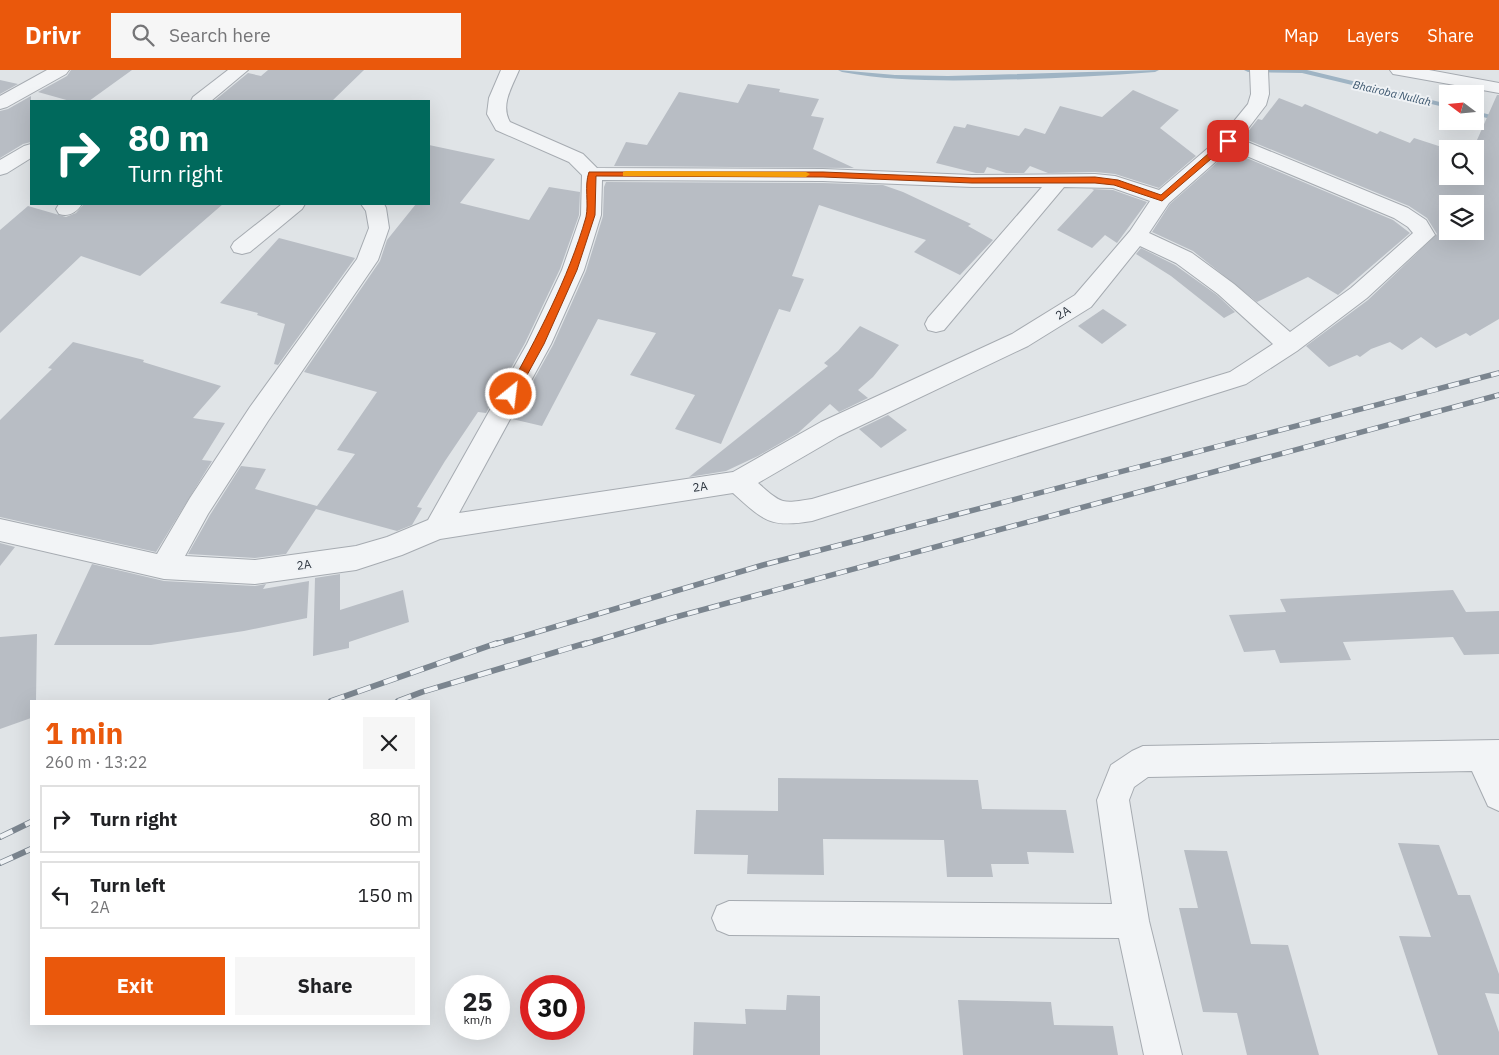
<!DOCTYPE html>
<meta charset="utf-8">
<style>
:root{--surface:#fff;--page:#f6f6f6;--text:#202124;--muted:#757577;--line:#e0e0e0;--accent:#ea580c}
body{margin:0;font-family:"IBM Plex Sans",sans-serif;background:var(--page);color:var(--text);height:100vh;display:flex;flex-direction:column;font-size:19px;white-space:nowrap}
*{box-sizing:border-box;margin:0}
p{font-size:16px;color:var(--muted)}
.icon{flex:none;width:28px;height:28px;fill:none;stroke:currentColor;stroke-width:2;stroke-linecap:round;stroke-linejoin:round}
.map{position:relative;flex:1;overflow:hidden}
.sheet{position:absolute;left:30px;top:630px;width:400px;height:325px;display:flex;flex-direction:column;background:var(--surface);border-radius:0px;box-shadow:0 5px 20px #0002}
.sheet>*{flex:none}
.top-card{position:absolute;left:30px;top:30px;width:400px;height:105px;border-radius:0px;box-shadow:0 5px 20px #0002;background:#00695c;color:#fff;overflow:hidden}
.needle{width:32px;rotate:286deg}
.controls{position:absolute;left:1439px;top:15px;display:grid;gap:10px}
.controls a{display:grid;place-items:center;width:45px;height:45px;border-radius:0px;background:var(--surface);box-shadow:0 5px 20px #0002;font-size:25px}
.speed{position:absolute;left:445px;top:905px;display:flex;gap:10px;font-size:25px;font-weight:700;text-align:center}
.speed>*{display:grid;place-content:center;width:65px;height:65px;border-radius:50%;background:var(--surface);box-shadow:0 5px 20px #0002;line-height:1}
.speed small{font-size:12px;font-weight:400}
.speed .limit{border:8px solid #d22;background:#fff;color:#111}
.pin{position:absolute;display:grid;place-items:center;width:42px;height:42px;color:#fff;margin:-21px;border-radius:10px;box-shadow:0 2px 8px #0006}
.me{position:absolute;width:55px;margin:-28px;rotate:29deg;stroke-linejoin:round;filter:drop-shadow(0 0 4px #0008)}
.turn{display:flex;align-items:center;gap:18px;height:105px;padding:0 15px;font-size:22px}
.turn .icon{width:65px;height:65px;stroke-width:2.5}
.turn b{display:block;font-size:35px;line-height:42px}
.round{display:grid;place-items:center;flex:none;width:52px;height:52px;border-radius:0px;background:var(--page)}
.overview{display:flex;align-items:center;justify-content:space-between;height:85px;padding:0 15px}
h1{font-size:30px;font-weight:700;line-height:38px;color:var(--accent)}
.action{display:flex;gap:10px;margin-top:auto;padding:10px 15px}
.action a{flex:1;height:58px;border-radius:0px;background:var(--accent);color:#fff;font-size:20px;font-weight:700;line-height:58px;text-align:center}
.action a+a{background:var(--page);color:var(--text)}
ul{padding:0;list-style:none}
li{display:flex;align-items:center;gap:15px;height:68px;margin:0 10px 8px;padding:0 5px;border:2px solid var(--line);border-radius:0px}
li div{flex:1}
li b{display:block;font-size:19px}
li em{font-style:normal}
header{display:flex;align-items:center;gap:30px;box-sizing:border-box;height:70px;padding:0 25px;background:var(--accent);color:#fff}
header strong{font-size:24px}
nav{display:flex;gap:28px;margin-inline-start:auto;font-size:18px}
.search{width:350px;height:45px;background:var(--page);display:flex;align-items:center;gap:12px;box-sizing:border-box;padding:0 18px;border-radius:0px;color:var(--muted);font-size:19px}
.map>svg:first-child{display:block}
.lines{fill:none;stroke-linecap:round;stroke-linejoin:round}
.stream{fill:#9fb4c4;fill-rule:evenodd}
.building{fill:#b8bdc4;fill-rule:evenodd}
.minor-casing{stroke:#a6abb1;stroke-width:2}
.minor{fill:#f2f4f6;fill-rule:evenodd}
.rail-far1-casing{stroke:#7b858f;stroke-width:5.5}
.rail-casing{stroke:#7b858f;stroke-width:6}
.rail-far1{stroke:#eff2f5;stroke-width:4;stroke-dasharray:11;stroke-linecap:butt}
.rail{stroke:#eff2f5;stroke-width:4.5;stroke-dasharray:14;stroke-linecap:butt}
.route{fill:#ea580c;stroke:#983908}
.slow{fill:#f59e0b}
.labels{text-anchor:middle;stroke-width:4;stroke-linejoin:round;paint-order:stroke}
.far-water-label{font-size:11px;font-style:italic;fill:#39546c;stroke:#eff2f5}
.street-label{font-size:12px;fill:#2b333d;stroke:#eff2f5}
</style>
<header>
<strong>Drivr</strong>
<div class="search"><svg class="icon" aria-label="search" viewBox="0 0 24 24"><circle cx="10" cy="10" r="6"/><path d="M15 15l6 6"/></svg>Search here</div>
<nav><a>Map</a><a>Layers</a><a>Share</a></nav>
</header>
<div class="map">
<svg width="1499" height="985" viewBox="0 0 1499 985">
<rect width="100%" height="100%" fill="#e0e4e7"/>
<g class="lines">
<g class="stream">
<path d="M838,0l57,5 53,1 211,-6 -4,2c-55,4 -109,7 -164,8 -50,1 -100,1 -149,-8z"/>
<path d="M1244,0h63l141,34v4l-146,-35 -54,-1z"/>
<path d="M1475,41l24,6v4l-24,-6z"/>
</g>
</g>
<g class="building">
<path d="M71,0h61l-43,31h-19l-32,-9 29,-16z"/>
<path d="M268,0h96l-32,31h-118l34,-28 13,3z"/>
<path d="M0,10l18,4 -18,10z"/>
<path d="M748,14l32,5 -1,3 40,7 -8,17 13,2 -11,31 41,19 -240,-2 12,-24 21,3 32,-53 59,11z"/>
<path d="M1133,20l46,20 -19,18 36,28 -37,32 -44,-14 -20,-2 -47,1 -18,-7 -6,7h-18l-19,-6 -3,6h-8l-40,-10 18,-37 11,2 2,-4 52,12 6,-8 20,6 15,-28 42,11z"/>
<path d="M1497,25h2v224l-29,17 -4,-3 -30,15 -15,-11 -19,13 -12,-8 -19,7 -11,8 -3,-2 -28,12 -23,-21 62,-46 69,-66 -10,-16 -18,-12 -166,-68 15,-19 4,1 17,-22 23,9 3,-3 72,30 3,-3 30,12 4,-5 34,11v27h27v-27h-2zM1448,134h27v27h-27z"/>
<path d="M31,26v46l-8,2 -23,14v-47l8,-2z"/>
<path d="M429,75l66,14 -35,44 69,17 20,-33 31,5 -1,23 -19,54 -35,74 -39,70 -8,-1 -33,49 -28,46 5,1 -10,17 -15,6 -81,-22 -30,45 -31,4 -67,-4 22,-39 31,-49 25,3 -11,20 62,17 38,-52 -18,-4 40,-58 -73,-20 76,-111 7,-21 29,-36h13z"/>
<path d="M1230,81l163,69 17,13 -72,62 -30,-18 -51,25 -64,-51 -41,-19 18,-28z"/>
<path d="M606,112l217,1 60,2 20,7 68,32 -3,2 25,14 -33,35 -46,-23 12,-12 -107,-35 -27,71 12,3 -14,33 -11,-3 -58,135 -46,-15 20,-34 -65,-20 26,-42 -58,-14 -56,107 -30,-7 41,-74 33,-74 17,-55 1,-29z"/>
<path d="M1092,119l21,1 34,12 -30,41 -12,-8 -13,13 -35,-18 37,-40z"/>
<path d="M84,134h139l-83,72 -59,-20 -81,77v-103l28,-24 38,11 10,-4z"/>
<path d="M279,168l76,20 -77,107 -4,-1 11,-40 -28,-9 1,-2 -38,-10z"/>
<path d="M1141,178l34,17 42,30 18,17 -11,6 -53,-42 -35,-22z"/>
<path d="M1103,239l24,16 -25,19 -24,-18z"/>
<path d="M860,256l39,19 -26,32 -15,13 10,8 -29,14 -9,-8 -32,29 -40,23 -32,15 -37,6 139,-111 -4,-3 14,-12z"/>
<path d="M73,272l71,18 -1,2 78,24 -28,32 32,5 -23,37 10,1 -56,91 -156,-35v-97l52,-51 -4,-1z"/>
<path d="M888,345l19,15 -26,18 -22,-19z"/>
<path d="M0,473l15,4 -15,19z"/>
<path d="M92,494l72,17 91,5 11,-2 -3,5 46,-8 -2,37 -63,13 -93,14h-97z"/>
<path d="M340,504v36l63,-20 6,32 -60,20v6l-36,8 2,-78z"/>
<path d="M1453,520l13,22 33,-1v43l-35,1 -11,-18 -110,5 8,18 -71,3 -5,-13 -31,2 -15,-37 57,-3 -6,-13z"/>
<path d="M37,564l-1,67h-5v17l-31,11v-92z"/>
<path d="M778,708l200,2 4,29 84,1 8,43 -47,-1 2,12h-38l2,13h-46l-3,-37 -121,-1 1,36 -77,-1 1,-19 -54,-1 2,-44 82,1z"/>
<path d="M1398,773l41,2 19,50h12l29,79v20l-14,-1 14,39v23h-61l-39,-119 32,1z"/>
<path d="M1184,780l43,1 24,93 37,1 31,110h-72l-10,-42 -34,-1 -24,-104h19z"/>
<path d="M787,925l33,1v59h-127l1,-33 52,2 -1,-15 41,1z"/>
<path d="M958,930l93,2 3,23 59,1 5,29h-155z"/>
</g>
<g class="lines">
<defs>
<g id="minor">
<path d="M47,0h22l-3,4 -59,33 -7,2v-13z"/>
<path d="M228,0h20l-37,31h-20l2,-4z"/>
<path d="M501,0h18c-7,17 -19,35 -9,52l73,32 14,14 226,1 149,6 123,-1 20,2 44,14 62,-53 27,-33 3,-10 -1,-24h18l1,24 -3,11 -26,34 168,69 18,12 9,15 -68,63 -70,53 -51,33 -434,137c-42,7 -48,0 -79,-28l-293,46 -38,16 -46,15 -101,14 -91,-5 -164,-38v-22l157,35 33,-56 60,-91 107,-148 12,-31 -3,-17 -5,-7h23l2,4 3,20 -11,32 -110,161 -60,93 -23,42 70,4 101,-14 31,-9 41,-17 99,-176 35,-74 19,-55 1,-40 -13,-13 -73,-32 -9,-16 2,-16zM1230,79l164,69 14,9 5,6 -62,55 -61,44 -56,-48 -42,-31 -43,-20 20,-30zM602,110l221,1 149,6h70l-114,131 -3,6 3,6 8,2 8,-2 120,-143 49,1 37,13 -20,30 -55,64 -63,39 -191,88 -88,50 -274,41 92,-169 33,-74 17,-55zM1140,176l36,17 42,31 55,50 -43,28 -418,127c-31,5 -30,5 -54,-16l81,-47 189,-90 63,-39z"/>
<path d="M1390,0h39l70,13v10l-100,-18 -6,-1z"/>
<path d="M31,74v14l-24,15 -7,2v-15l24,-14z"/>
<path d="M59,134h23c-6,9 -13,13 -23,10l-3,-5z"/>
<path d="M282,134h23l-3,5 -52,43 -8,2 -8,-2 -3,-5 3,-5z"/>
<path d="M1499,670v71l-11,-5 -16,-35 -324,6 -14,10 -5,13 20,121 33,134h-38l-25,-117 -390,-3 -12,-5 -5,-12 5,-12 12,-5 383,3 -15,-104 14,-35 21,-14 11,-5z"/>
</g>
</defs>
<use href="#minor" class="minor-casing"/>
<use href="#minor" class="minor"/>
<defs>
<g id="rail-far1">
<path d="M493,575l270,-80 736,-192"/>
<path d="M582,575l90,-27 827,-223"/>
</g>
<g id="rail">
<path d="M331,631l166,-58"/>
<path d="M398,631l24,-9 164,-49"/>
<path d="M0,767l31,-15"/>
<path d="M0,793l31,-14"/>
</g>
</defs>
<use href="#rail-far1" class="rail-far1-casing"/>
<use href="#rail" class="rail-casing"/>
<use href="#rail-far1" class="rail-far1"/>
<use href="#rail" class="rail"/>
</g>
<path class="route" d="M1225,69l7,2 -70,60 -48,-16 -19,-2h-123l-149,-6 -227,-1 -1,39 -18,55 -33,74 -29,53 -4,1 -5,-4c31,-57 62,-114 80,-177 3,-14 -2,-31 3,-45h234l149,6 123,-1 23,3 43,15z"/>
<path class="slow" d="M626,101l180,1 4,2 -4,3 -183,-1v-4z"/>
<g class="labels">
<g class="far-water-label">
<text transform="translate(1392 23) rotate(13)" y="4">Bhairoba Nullah</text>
</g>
<g class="street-label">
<text transform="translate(1063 243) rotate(-32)" y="4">2A</text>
<text transform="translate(700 417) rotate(-9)" y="4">2A</text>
<text transform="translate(304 495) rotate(-8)" y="4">2A</text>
</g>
</g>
</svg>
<div class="controls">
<a><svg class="needle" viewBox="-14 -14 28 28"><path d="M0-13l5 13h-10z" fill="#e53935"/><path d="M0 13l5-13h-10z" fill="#757577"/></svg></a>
<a><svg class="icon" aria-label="search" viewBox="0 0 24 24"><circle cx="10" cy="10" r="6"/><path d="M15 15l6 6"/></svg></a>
<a><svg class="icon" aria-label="layers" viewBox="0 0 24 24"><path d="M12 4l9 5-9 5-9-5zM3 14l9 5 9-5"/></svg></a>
</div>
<div class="speed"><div>25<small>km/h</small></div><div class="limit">30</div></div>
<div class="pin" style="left:1228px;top:71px;background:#d93025"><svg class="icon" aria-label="arrive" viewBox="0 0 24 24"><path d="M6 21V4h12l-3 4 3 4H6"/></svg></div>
<svg class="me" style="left:511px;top:324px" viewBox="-20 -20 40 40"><circle r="17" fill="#ea580c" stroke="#fff" stroke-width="3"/><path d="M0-11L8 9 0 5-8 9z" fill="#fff"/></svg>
<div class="top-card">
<div class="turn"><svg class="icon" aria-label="right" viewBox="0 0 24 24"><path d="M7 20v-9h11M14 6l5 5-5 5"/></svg><div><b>80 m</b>Turn right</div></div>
</div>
<section class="sheet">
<div class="overview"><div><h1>1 min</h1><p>260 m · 13:22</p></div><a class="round"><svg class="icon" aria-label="close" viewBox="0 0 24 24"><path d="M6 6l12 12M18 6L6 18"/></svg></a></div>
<ul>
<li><svg class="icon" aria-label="right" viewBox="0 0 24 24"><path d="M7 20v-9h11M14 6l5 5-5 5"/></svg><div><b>Turn right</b></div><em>80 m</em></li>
<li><svg class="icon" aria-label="left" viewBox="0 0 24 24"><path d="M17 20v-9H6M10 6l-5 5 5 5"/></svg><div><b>Turn left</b><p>2A</p></div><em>150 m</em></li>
</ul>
<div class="action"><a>Exit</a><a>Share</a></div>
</section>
</div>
